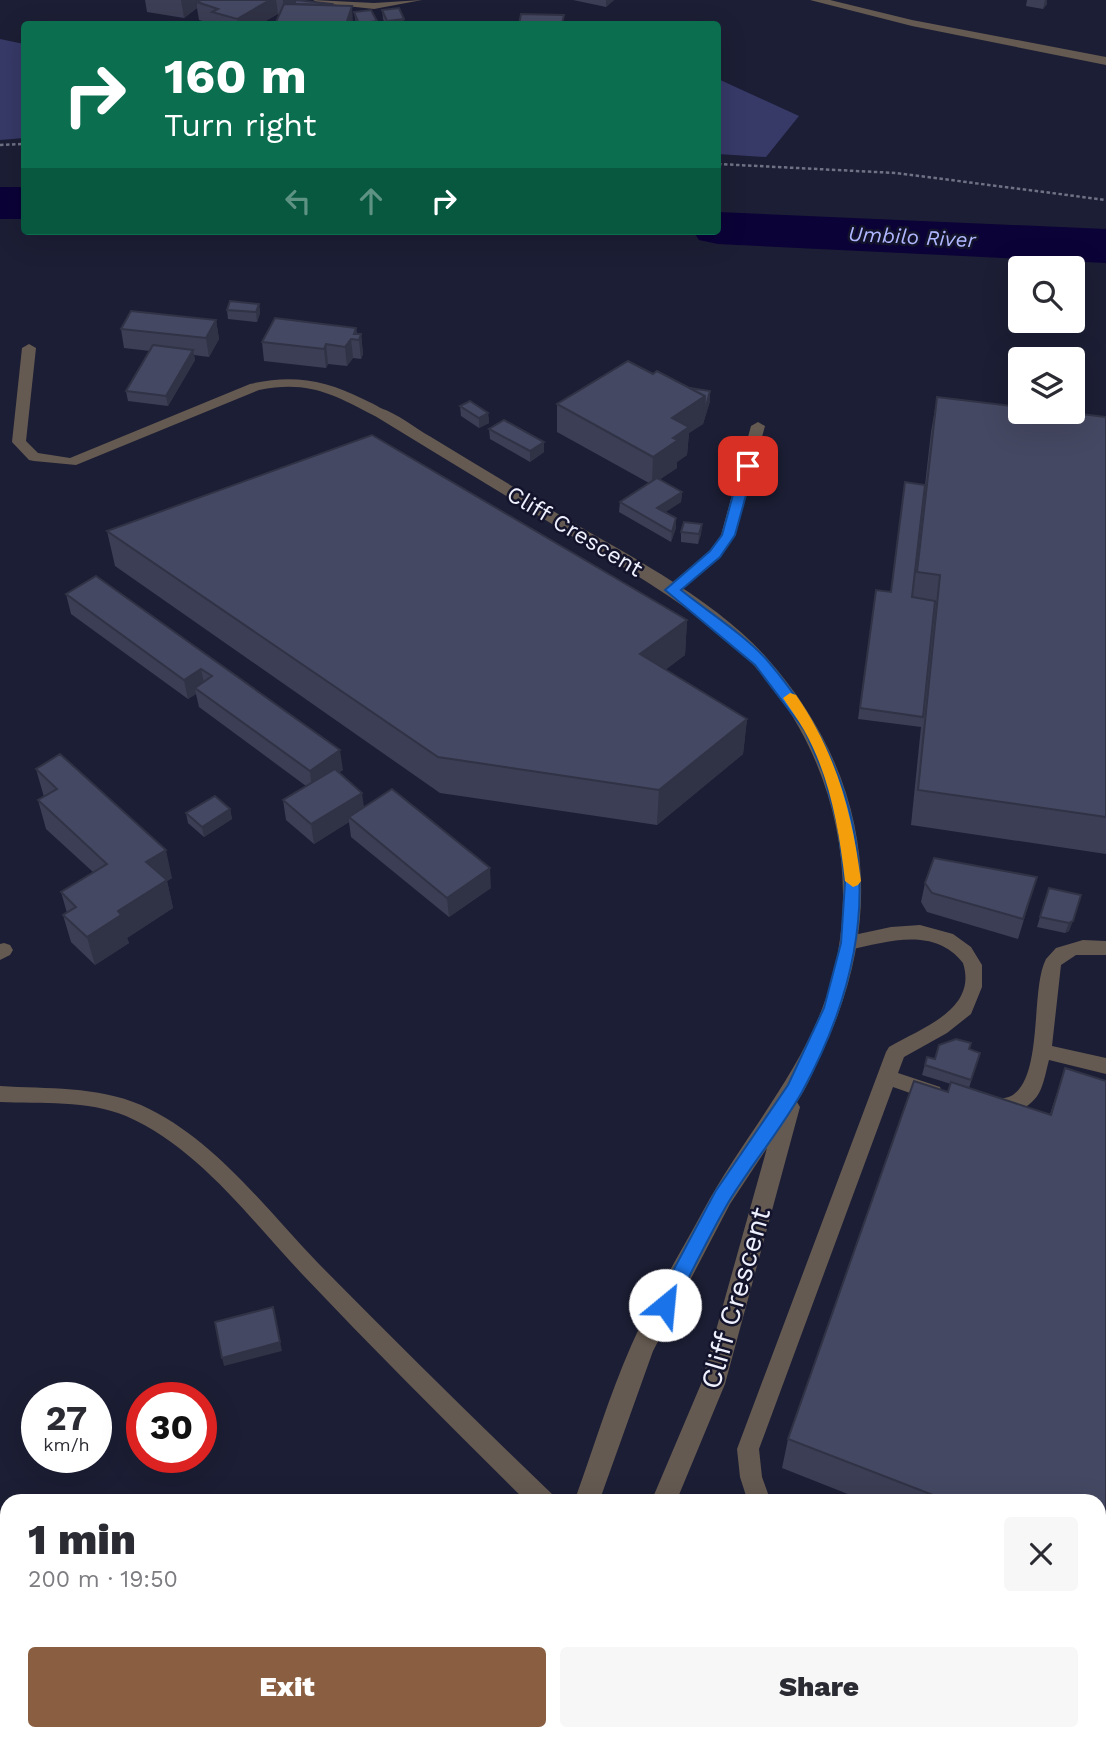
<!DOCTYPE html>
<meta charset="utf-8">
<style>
:root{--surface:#fff;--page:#f7f7f7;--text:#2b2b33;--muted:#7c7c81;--accent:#895e41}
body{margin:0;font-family:"Work Sans",sans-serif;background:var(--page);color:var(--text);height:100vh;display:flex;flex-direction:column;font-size:26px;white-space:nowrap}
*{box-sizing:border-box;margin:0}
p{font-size:23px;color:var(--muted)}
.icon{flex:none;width:38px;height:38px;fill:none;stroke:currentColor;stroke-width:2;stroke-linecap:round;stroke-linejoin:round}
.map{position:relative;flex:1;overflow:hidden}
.panel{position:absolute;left:0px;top:1494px;width:1106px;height:247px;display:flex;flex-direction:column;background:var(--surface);border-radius:21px 21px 0 0;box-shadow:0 7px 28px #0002}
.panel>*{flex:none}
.top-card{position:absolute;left:21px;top:21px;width:700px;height:214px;border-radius:7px;box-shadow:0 7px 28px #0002;background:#0b6e4f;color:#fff;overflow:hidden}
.fabs{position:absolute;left:1008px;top:256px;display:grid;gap:14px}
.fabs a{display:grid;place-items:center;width:77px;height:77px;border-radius:7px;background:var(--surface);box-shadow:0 7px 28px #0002;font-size:35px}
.speed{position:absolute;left:21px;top:1382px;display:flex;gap:14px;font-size:35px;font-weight:700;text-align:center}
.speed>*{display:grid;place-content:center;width:91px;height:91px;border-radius:50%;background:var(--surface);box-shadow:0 7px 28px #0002;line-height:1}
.speed small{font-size:18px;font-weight:400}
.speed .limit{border:10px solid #d22;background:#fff;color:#111}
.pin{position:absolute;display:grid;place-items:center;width:60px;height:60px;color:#fff;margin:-30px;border-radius:14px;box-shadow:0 4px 10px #0006}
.me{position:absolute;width:77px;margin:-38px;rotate:28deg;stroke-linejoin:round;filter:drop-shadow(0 0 5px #0008)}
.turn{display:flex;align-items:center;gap:24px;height:147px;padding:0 28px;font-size:32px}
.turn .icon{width:91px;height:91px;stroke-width:2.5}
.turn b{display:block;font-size:49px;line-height:60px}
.lanes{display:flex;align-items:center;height:66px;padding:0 28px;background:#0003;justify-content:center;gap:35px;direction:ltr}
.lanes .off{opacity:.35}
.round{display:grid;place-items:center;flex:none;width:74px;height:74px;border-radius:7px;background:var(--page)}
.summary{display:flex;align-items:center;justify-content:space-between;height:119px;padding:0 28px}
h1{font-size:42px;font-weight:800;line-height:52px}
.button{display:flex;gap:14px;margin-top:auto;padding:14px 28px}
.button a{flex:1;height:80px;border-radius:7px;background:var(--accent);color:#fff;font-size:28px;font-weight:800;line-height:80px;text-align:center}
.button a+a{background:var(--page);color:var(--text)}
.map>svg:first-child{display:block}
.green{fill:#373967}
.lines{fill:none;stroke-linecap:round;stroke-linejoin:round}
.river{fill:#0b0237;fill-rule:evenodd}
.path{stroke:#6f7184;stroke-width:2.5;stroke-dasharray:3.5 2.5;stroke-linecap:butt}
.service{fill:#655a51;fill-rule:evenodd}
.minor{fill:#655a51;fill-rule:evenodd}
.wall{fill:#3b3e54}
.shaded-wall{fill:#303245}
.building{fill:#454862;stroke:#303245;stroke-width:2}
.route{fill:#1a73e8;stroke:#114b97;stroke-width:2}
.slow{fill:#f59e0b}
.labels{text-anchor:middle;stroke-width:5;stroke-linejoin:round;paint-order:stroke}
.far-water-label{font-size:21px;font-style:italic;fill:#b0b7ff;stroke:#13142b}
.street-label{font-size:23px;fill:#eff0fe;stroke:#13142b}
.near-street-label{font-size:28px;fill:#eff0fe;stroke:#13142b}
</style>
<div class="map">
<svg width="1106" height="1740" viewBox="0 0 1106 1740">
<rect width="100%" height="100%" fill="#1c1e35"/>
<g class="green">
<path d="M0,39l24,5v94l-24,2z"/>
<path d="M718,79l81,37 -33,41 -48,-3z"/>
</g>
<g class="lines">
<g class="river">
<rect x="0" y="187" width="24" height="32"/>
<path d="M718,212l388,17v34l-388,-19 -19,-4 -6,-9h25z"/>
</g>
<g class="path">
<path d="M0,145l24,-1"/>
<path d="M718,164l178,9 210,27"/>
</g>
<g class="service">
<path d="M29,344l7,4 -10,93 12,12 32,5 180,-74c42,-10 75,-4 113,15 8,4 18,8 24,14l-2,3h-10c-42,-22 -67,-36 -116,-26l-183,75 -42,-4 -5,-1 -17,-18 10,-94z"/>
<path d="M758,422l7,4 -30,109 -15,22 -43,36h-10l-3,-3 3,-3 43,-36 11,-16 30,-109z"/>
<path d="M920,925l33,9 18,13 11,18v22l-11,27 -24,19 -43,24 -6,16 42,14 3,6 -3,6 -7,2 -40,-14 -134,362 3,28 9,25h-23l-8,-25 -3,-28 149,-397 3,-5c32,-19 89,-37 74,-84 -29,-37 -76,-21 -114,-13l-6,-2 -3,-5 3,-5 6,-2 42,-9z"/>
<path d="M1083,940l23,1v14h-30l-15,10 -9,81 54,12v16l-57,-14c-3,11 -5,24 -10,33 -10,18 -36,26 -55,20l-3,-6 3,-6c9,-3 19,-1 27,-5 33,-18 19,-107 35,-137l10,-11z"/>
<path d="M4,943l6,2 3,5 -3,5 -10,5v-16z"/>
<path d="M0,1086c47,3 97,0 141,19 73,33 123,102 177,158 77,78 155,155 234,231l3,8h-28c-76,-75 -151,-150 -224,-227 -53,-56 -104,-127 -177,-159 -38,-16 -85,-12 -126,-14z"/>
</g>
<g class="minor">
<path d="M313,0l61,3 48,-3 -48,9 -55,-6z"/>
<path d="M810,0h20l82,20 194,37v8l-194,-39z"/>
<path d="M380,408c17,5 35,20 51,29 39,24 78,47 117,71 70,42 165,89 218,149 103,115 123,254 57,393 -8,17 -15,36 -26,52l3,5 -75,277 -49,118h-25l50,-118 66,-236 -37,56 -77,147 -54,151h-25c19,-52 35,-106 57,-156 20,-46 48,-90 72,-135 37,-69 90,-128 119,-202 50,-128 8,-284 -97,-371 -48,-40 -102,-71 -155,-103 -65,-40 -130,-79 -195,-119l-3,-3z"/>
<rect x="518" y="1734" width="28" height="6"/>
<rect x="601" y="1734" width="28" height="6"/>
</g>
</g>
<g class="wall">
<path d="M145,0h152l35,5 21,18v1h-76l-1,-2 3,-8h-1l-18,10h-46l-15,-4 -2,-12 -13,10 -37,-6z"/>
<path d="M573,0h41l-8,7z"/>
<path d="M1027,0h20v4l-4,5 -17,-3z"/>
<path d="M382,10l22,14h-19l-2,-5z"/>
<path d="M354,12l23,12h-21z"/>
<path d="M259,304l1,9 -3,9 -29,-3 -1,-9z"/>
<path d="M216,320l3,19 -10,18 -15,-2 1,5 -27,46 -40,-5 -2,-10 24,-40 -26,-3 -3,-19z"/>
<path d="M356,328l1,6h4l2,20 -2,5 -8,-1 -6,8 -19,-2 -2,4 -62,-7 -2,-19z"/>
<path d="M653,374l57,27 -7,23 -14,9 -2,22 -10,7v6l-17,11 22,13 -1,10 -16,10 11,6v10l-5,14 -52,-30 1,-10 29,-19 -92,-51v-28z"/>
<path d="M937,397l169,20v437l-195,-29 10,-98 -63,-8 18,-129 15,2 34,-107 6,-53z"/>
<path d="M460,406l28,7 1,10 -10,5 -18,-12z"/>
<path d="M489,429l55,13v10l-14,10 -40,-23z"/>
<path d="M702,524l-1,10 -3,10 -17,-2v-10z"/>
<path d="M107,531l580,89 -2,35 -20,15 82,49 -4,35 -86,71 -217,-32 -325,-227z"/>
<path d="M96,576l247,194 -4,2 25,35 127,81 -42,29 -98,-80 -2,-15 -35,22 -28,-24 -3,-20 23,-14 -107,-79 -3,-13 -8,5 -117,-85 -5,-20z"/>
<path d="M36,769l136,109 -5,3 6,27 -46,30 2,5 -34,22 -24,-23 -8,-27 4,-2 -6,-21 32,-20 -47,-43 -8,-29 6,-3z"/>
<path d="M230,809l2,10 -28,18 -16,-14 -2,-10z"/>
<path d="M1037,877l-19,62 -91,-27 -6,-10 4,-19z"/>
<path d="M1049,888l32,7 -12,36 -4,2 -28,-6z"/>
<path d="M969,1049l11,4 -11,35 81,26 15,-46 41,13v514l-7,-3v-90h-231l-86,-34 6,-29 163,-355 -29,-9 5,-18 8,2z"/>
</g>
<g class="shaded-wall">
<path d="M181,0h31l-15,2v6l-13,10z"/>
<path d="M270,0h6l2,14 -18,10h-22l-1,-5z"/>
<path d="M283,0h14l-13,16z"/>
<path d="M606,0h8l-8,7z"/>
<path d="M1045,0h2v4l-4,5z"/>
<path d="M352,6l1,17v1h-7z"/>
<path d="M404,19v5h-17v-3z"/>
<path d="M377,21v3h-18z"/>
<path d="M259,304l1,9 -3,9 -1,-10z"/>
<path d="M216,320l3,19 -10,18 -3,-19z"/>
<path d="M361,334l2,20 -2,5 -2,-19z"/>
<path d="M351,339l2,19 -6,8 -2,-19z"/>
<path d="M326,344l2,20 -2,4 -2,-19z"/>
<path d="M193,350l2,10 -27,46 -2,-10z"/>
<path d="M710,391v10l-7,23 -14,9 -2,22 -10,7v6l-25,17 1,-28 19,-39z"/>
<path d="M488,413l1,10 -10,5v-10z"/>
<path d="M544,442v10l-14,10v-11z"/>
<path d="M682,492l-1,10 -24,16v-10z"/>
<path d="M676,518v10l-5,14 1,-10z"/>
<path d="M702,524l-1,10 -3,10 1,-10z"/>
<path d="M687,620l-2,35 -47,35 2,-36z"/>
<path d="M201,669l4,19h-10l1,6 -8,5 -4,-19z"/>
<path d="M747,719l-4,35 -86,71 2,-35z"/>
<path d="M340,750l3,20 -31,21 -2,-20z"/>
<path d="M362,793l3,20 -16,4v5l-35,22 -3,-20z"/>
<path d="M230,809l2,10 -28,18 -2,-10z"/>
<path d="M166,850l6,28 -5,3 6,27 -46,30 2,5 -34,22 -8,-28 31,-26 28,-49z"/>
<path d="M490,868l1,20 -42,29 -2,-19z"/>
<path d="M1073,921l-4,10 -4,2 4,-10z"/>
<path d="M273,1307l9,44 -58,15 -2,-8z"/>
</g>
<g class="building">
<path d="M201,0h69l-33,19 -25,-7 6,-3 -21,-7z"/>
<path d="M296,0l36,4 -1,1 -37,-1z"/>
<path d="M284,4l68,2 -6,18 -70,-2z"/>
<path d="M399,8l5,11 -17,2 -5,-11z"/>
<path d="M371,10l6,11 -18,3 -5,-12z"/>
<path d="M521,14l43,1 -2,9h-43z"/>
<path d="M230,301l29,3 -3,8 -29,-2z"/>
<path d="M131,311l85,9 -10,18 -85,-9z"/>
<path d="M275,318l81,10 -2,6h7l-2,6 -8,-1 -6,8 -19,-3 -2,5 -62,-7z"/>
<path d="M153,345l40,5 -27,46 -40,-5z"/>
<path d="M628,361l25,13 4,-3 48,25 -33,22 17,9 -16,11 5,2 -25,17 -96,-53z"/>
<path d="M690,388l20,3 -6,23 1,-18z"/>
<path d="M937,397l83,10v4h36l50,6v400l-188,-27 22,-215 -23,-3z"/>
<path d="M470,401l18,12 -9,5 -19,-12z"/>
<path d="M504,420l40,22 -14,9 -41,-22z"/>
<path d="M372,435l315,185 -47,34 107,65 -88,71 -221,-33 -331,-226z"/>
<path d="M657,478l25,14 -25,16 19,10 -4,14 -52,-30z"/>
<path d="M905,482l20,3 -13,112 23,4 -12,116 -63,-9 16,-118 15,2z"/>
<path d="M684,522l18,2 -3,10 -18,-2z"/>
<path d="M96,576l244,174 -30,21 -115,-83 17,-12 -11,-7 -17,11 -118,-86z"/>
<path d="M60,754l106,96 -20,12 21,18 -49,31 3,4 -34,22 -24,-22 13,-8 -15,-15 46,-28 -69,-64 19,-11 -21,-20z"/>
<path d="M335,769l27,24 -51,31 -28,-24z"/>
<path d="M392,789l98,79 -43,30 -98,-81z"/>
<path d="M215,796l15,13 -28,18 -16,-14z"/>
<path d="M934,858l103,19 -14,42 -91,-26 -7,-10z"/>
<path d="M1049,888l32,7 -8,26 -4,2 -29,-6z"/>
<path d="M956,1039l15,4 -2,6 11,4 -9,27 -46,-15 2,-8 8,2 4,-14z"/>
<path d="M1065,1068l41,13v481l-7,-3v-57h-148l-163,-63 126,-358 34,11 3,-10 100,33z"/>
<path d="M273,1307l7,35 -58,16 -7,-36z"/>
</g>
<path class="route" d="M748,462l6,4 -19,69 -15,22 -39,33c26,21 64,45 86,70 116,135 118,280 35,432 -22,39 -51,73 -74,111 -20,35 -38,72 -56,108l-7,3 -7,-3 -3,-6 3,-6 57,-107 73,-107 36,-77 17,-65 4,-60 -7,-57 -15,-54 -18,-41 -50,-66 -90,-75 45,-39 12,-16 19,-69z"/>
<path class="slow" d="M790,693l6,2c40,58 56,117 65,186l-3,4 -5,2 -8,-6c-6,-52 -15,-105 -41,-151 -6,-11 -14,-21 -21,-32z"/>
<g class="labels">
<g class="far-water-label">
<text transform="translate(912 237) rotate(3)" y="7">Umbilo River</text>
</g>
<g class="street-label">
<text transform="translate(575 531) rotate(31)" y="8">Cliff Crescent</text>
</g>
<g class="near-street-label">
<text transform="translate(735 1298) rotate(-74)" y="10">Cliff Crescent</text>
</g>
</g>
</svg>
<div class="fabs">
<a><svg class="icon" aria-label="search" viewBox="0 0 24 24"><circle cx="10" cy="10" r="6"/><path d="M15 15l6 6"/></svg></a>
<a><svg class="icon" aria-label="layers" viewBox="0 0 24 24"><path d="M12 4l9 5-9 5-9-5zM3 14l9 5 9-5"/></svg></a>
</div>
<div class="speed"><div>27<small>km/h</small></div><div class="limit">30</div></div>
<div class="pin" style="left:748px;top:466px;background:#d93025"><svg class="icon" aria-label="arrive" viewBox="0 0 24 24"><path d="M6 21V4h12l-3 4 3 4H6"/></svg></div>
<svg class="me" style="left:665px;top:1305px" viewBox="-20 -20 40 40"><circle r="19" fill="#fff"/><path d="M0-13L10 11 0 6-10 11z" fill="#1a73e8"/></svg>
<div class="top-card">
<div class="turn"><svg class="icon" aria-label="right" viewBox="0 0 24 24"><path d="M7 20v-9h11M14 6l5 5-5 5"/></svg><div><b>160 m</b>Turn right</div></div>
<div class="lanes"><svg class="icon off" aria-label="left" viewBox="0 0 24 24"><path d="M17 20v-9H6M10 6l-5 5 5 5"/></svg><svg class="icon off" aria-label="ahead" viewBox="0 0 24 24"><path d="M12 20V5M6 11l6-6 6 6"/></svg><svg class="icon" aria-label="right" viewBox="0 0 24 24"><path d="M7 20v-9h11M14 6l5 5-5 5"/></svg></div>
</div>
<section class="panel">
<div class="summary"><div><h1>1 min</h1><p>200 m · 19:50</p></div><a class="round"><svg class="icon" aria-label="close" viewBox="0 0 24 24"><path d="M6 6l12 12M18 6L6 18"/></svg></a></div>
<div class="button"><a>Exit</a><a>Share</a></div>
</section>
</div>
